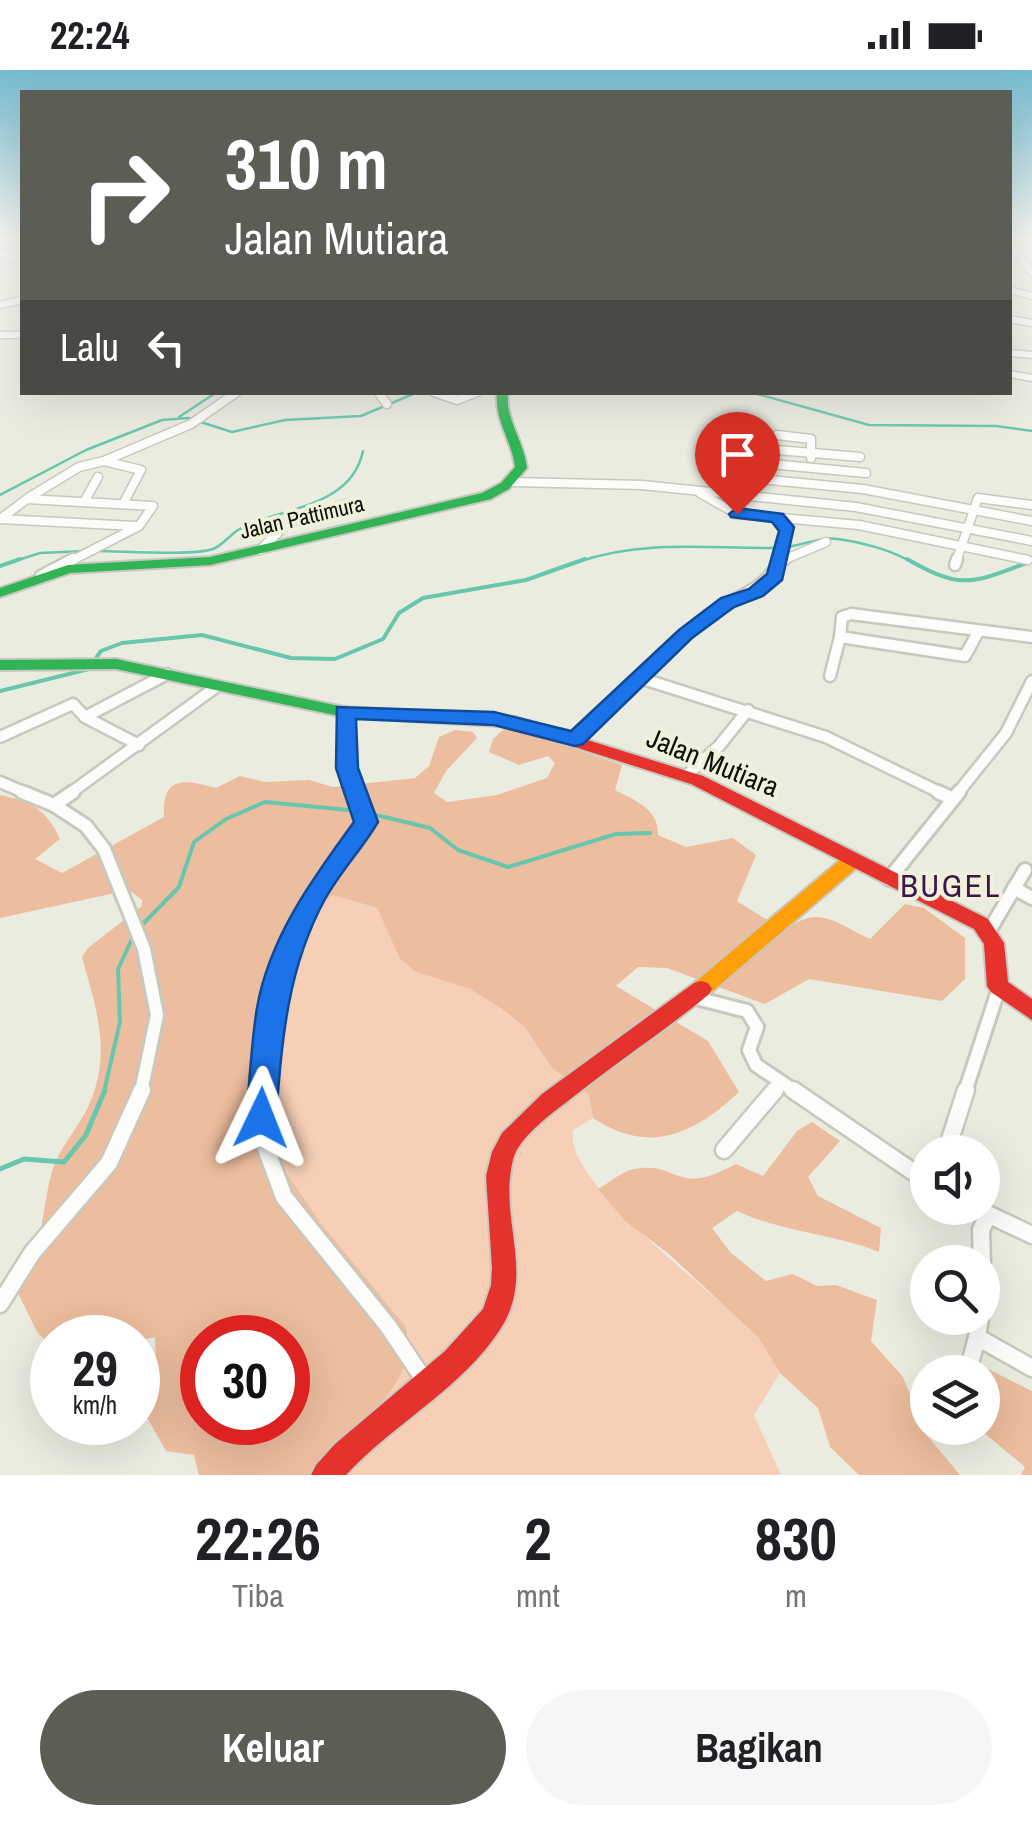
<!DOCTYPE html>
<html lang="id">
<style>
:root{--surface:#fff;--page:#f6f6f6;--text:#202124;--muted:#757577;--accent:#5c5d54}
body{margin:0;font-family:"Archivo Narrow",sans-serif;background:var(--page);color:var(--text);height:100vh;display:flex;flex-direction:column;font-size:38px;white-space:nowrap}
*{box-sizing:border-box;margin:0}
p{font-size:32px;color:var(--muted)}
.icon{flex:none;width:55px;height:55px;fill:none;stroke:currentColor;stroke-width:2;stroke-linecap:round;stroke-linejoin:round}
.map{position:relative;height:1405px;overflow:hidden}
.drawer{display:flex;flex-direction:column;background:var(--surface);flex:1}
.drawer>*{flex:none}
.banner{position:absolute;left:20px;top:20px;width:992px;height:305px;border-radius:0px;box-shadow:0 10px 40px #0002;background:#5c5d54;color:#fff;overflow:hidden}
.buttons{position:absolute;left:910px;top:1065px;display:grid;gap:20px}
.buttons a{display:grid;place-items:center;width:90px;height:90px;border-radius:50%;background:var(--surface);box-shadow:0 10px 40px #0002;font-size:50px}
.speed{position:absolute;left:30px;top:1245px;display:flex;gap:20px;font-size:50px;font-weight:700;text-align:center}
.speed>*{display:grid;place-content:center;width:130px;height:130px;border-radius:50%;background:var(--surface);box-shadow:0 10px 40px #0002;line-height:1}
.speed small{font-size:25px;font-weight:400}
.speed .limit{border:15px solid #d22;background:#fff;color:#111}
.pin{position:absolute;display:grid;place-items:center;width:85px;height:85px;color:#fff;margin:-102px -42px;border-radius:50% 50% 50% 0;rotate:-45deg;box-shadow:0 0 10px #0007}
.pin .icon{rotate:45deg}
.me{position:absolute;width:110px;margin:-55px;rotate:2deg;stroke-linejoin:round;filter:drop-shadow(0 0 8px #0008)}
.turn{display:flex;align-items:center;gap:35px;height:210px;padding:0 40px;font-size:45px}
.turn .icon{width:130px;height:130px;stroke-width:2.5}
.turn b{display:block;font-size:70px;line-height:85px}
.then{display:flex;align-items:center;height:95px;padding:0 40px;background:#0003;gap:20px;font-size:38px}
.eta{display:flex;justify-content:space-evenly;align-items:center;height:170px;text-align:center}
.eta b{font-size:60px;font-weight:800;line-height:70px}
.cta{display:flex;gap:20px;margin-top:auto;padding:20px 40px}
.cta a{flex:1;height:115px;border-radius:60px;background:var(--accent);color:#fff;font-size:40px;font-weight:800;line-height:115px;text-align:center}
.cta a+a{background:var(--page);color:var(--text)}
.status{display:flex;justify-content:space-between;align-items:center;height:70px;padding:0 50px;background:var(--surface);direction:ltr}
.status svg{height:28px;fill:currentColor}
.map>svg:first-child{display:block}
.green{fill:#f6cfb6}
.forest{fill:#ecbd9e;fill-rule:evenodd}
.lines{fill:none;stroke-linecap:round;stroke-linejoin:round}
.stream-far2{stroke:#68c6ac;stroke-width:2.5}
.stream-far1{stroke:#68c6ac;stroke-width:4}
.stream{stroke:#68c6ac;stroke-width:5}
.street-far4-casing{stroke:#c8c8bf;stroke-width:9}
.street-far3-casing{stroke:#c8c8bf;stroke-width:11}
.street-far2-casing{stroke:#c8c8bf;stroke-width:15}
.street-far1-casing{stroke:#c8c8bf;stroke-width:18}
.street-casing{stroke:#c8c8bf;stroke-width:21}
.fast-casing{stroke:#c8c8bf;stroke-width:4}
.slow-casing{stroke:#c8c8bf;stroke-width:4}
.jam-casing{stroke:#c8c8bf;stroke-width:4}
.street-far4{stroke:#fcfcfa;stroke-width:6}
.street-far3{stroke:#fcfcfa;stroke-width:8}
.street-far2{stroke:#fcfcfa;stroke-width:10}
.street-far1{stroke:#fcfcfa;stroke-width:12}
.street{stroke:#fcfcfa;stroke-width:16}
.fast{fill:#30b455;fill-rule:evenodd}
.slow{fill:#ff9f0a;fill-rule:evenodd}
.jam{fill:#e5322d;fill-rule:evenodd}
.route{fill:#1a73e8;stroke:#114b97;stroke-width:2.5}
.labels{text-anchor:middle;stroke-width:8;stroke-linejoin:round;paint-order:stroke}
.far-street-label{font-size:22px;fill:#0f1009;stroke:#eff1db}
.street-label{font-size:28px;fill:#0f1009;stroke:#eff1db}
.quarter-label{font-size:32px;letter-spacing:2.5px;fill:#3c164b;stroke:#eff1db}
</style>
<div class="status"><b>22:24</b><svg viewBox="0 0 49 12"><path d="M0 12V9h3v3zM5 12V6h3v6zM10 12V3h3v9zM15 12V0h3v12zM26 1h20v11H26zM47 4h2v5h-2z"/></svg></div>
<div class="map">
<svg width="1032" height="1405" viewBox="0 0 1032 1405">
<rect width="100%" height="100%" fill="#ebece0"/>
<path class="green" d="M333,825l44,13 23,51 16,13 54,17 32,20 22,17 28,42 37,27 4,23 -20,12c-10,55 143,162 182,204 10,11 17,26 25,39l-26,42 27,60h-471l98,-139 -2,-9 -86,-105 -47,-69 -8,-55 11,-99 35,-85z"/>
<g class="forest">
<path d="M528,657l36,11 -1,7 59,20 -7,25c21,11 44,19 43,45l28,12 47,-9 23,17 -19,46 48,30c33,-28 50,-8 85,8l35,-35 19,4 41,30v41l-23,22 -133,-22 -44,25 -98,-36 -29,-1 -22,19 92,55 31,51c-46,43 -90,63 -146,26l-4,-23 -37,-27 -28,-42 -22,-17 -32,-20 -54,-17 -16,-13 -23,-51 -44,-13 -22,19 -35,85 -11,99 8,55 47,69 86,105c16,64 -65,105 -96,148h-111l-5,-20 -28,-4 -21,-37 12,-25 -2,-52 -17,4v-3h-86l-1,8 -14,-14 -20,-41c25,-32 24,-77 34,-116 6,-25 26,-45 37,-68 25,-54 8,-98 -6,-150l6,-9 54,-42v-6l-13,-10 -129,28v-123c29,6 47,14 60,44l-25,20 27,14 102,-56c-2,-42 20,-38 52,-29l24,-12 25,6 44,-2 24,7 82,-9 14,-12 10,-29 16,-7 18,2 4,6 -31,33 -12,22 13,9 50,-7 50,-17 8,-15 -7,-7 -29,9 -30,-13 4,-13 11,-10 17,2zM202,1268h86v84h-86z"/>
<path d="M812,1052l28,19 -32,36 10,19 63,32 -2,24c-48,-19 -95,-19 -142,-41l-25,17 19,25 35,28 27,-7 24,12 19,-1 41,15 -6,41 32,36 22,56 35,42h-101l-29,-28 -12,-39 -38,-35 -22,-36 -89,-83 -44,-33 -27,-32c11,-6 24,-18 36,-20 48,-8 39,29 102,-5l27,12 34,-45z"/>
<path d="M980,1295l52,26v84h-11l4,-8 -47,-39h4v-56h-29v-4z"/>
</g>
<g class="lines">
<g class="stream-far2">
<path d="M750,322l119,33 127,1 36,5"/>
<path d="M179,347l38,-25"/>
<path d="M0,425l86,-45 76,-30 26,-2 44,14 53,-12 76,-4 57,-24"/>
<path d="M97,481c25,0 97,5 116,-2 10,-4 17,-14 25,-19 41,-23 113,-21 125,-79"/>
<path d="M12,492l28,-9 47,-2"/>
<path d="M578,492c66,-23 132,-13 199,-14 20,0 42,-12 61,-9 24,3 53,11 73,23"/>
</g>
<g class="stream-far1">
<path d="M907,489c57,33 67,23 125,2"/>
<path d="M0,496l20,-7"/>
<path d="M94,591l7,-10 21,-8 80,-8 89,23 44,1 48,-20 16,-26 24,-15 103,-18 59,-21"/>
<path d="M0,621l89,-22"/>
<path d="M368,743l62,15 28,22 50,17 108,-33 34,-1"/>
<path d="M140,857l39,-40 15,-45 32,-23 39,-17 94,9"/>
<path d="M104,1022l16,-70 -2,-53 16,-34"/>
</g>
<path class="stream" d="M0,1099l24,-10 40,3 22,-27 19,-45"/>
<defs>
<g id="street-far4">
<path d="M1011,176l21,27"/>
<path d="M0,184l22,5"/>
<path d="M1010,220l22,6"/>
<path d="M0,235l22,-5"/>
<path d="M1010,249l22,4"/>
<path d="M0,265h22"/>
<path d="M1010,283l22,2"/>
<path d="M1010,304l22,4"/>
</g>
<g id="street-far3">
<path d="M378,322l9,12"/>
<path d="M434,322l23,8 20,-8"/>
<path d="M777,365l34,4v19"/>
<path d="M754,378l106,9"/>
<path d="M708,388l158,15"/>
<path d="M708,404l155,15 169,32"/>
<path d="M512,412l130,3 214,22 176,34"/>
<path d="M700,423l37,21 122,11 169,35"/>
<path d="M28,428l51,-31 25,-6"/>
<path d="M84,432l14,-25"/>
<path d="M123,434l18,-34 -37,-9 87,-37 46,-32"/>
<path d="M777,448l10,13 -7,31"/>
<path d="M0,449l27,-20 126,7 -14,20 -70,36"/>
<path d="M0,449l135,7"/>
<path d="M260,480l29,-28 57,-18"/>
<path d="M781,491l45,-19"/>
<path d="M956,492l22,-64 54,7"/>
</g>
<g id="street-far2">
<path d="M781,491l4,-2"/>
<path d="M955,495l2,-6"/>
<path d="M41,506l32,-17"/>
<path d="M978,562l-13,24 -125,-19 2,-20 9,-3 181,23"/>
<path d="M830,606l10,-39"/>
<path d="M640,608l186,59 117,57"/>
<path d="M344,642l3,56 9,26"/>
<path d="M85,647l54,28"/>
<path d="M0,667l73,-33 12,13 82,-43"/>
<path d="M575,669c42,-39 83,-83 127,-119 31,-25 60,-25 79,-61"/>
<path d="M686,706l33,-30 29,-36"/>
<path d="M0,712l28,12"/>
<path d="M69,724l147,-107"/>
<path d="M957,724l49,-61 26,-52"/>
</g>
<g id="street-far1">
<path d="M22,722l32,13 19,-13"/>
<path d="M938,722l15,7"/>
<path d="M54,735l32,21 18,23 40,100 13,66 -16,77"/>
<path d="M889,809l70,-87"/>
<path d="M1014,818l18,10"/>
<path d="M989,861l36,-61"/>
<path d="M692,927l55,14 10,16 -8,23 7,15 40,27"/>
<path d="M264,1022l7,-87 43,-110 52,-72 -11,-31"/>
<path d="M773,1022l8,-9"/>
<path d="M965,1022l34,-104"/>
</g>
<g id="street">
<path d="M264,1020v53l20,54 104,129 37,55"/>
<path d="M793,1020l135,92"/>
<path d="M724,1080l51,-60"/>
<path d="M946,1082l20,-62"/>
<path d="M975,1138l57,27"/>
<path d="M982,1192l-1,-32 7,-15"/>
<path d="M0,1234l32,-51 77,-90 33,-73"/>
<path d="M977,1267l3,-19"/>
<path d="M968,1302l9,-35 55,31"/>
</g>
<g id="fast">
<path d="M497,322h11c-3,28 16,49 19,76l-18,21 -18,10 -281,66 -140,8 -70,24v-9l68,-23 142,-8 272,-64 19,-10 14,-16c-3,-26 -21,-47 -18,-75z"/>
<path d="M116,589l228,48 172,10 55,17 2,4 -8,5 -51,-16 -170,-10 -228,-48 -116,1v-10z"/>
</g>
<path id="slow" d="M853,783l7,2 2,5 -2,5 -152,130 -7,2 -7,-2 -4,-6 4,-6 152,-128z"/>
<g id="jam">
<path d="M565,663l138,43 285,143 16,24 4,39 24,17v21l-41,-28 -4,-6 -3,-42 -10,-15 -283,-145 -132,-42 -2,-4z"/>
<path d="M701,911l7,2 4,6 -4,6c-45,37 -94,69 -140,106 -17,13 -39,29 -50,47 -4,6 -6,15 -7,22 -9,55 23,106 -10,158 -38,60 -107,95 -155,147h-35l5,-10 19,-21 110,-93 38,-42 8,-24 1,-17 -6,-92 6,-24 10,-19 40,-39 152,-111z"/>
</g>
</defs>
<use href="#street-far4" class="street-far4-casing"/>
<use href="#street-far3" class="street-far3-casing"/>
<use href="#street-far2" class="street-far2-casing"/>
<use href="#street-far1" class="street-far1-casing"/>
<use href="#street" class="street-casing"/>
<use href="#fast" class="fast-casing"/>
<use href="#slow" class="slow-casing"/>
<use href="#jam" class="jam-casing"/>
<use href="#street-far4" class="street-far4"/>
<use href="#street-far3" class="street-far3"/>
<use href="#street-far2" class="street-far2"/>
<use href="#street-far1" class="street-far1"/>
<use href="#street" class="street"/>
<use href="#fast" class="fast"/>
<use href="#slow" class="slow"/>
<use href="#jam" class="jam"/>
</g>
<linearGradient id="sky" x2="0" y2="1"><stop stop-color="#75bbd0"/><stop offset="0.46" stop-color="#f6f6f1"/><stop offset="1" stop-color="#f6f6f1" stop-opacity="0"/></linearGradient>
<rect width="1032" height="367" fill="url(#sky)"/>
<path class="route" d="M737,438l46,6 11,13 -12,53 -19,16 -29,11 -42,31 -109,106 -8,2 -81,-21 -138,-6 2,49 20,54c-16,27 -38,50 -53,77 -38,70 -43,141 -49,219l-4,9 -11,4 -11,-4 -4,-9c4,-37 5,-74 11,-110 12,-70 56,-130 97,-186l-18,-54 1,-61 157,5 77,19 108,-101 42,-32 28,-9 18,-15 12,-43 -7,-9 -41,-5 -2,-3z"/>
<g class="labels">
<g class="far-street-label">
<text transform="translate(302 447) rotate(-13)" y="8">Jalan Pattimura</text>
</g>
<g class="street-label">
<text transform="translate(713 692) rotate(22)" y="10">Jalan Mutiara</text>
</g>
<g class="quarter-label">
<text x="951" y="827">BUGEL</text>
</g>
</g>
</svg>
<div class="buttons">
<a><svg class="icon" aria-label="sound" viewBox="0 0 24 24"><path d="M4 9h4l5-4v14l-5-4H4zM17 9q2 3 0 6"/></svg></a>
<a><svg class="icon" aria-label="search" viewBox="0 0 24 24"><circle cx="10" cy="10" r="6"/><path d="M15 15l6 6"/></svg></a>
<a><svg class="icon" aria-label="layers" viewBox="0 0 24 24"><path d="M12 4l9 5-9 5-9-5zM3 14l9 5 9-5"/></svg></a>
</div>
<div class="speed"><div>29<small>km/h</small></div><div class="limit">30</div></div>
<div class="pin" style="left:737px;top:444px;background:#d93025"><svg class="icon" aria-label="arrive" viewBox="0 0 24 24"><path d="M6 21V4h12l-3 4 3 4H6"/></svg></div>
<svg class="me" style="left:261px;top:1048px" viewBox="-20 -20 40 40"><path d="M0-17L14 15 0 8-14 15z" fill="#1a73e8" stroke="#fff" stroke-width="4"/></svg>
<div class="banner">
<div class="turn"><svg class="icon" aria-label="right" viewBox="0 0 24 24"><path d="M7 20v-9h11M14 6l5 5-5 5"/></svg><div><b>310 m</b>Jalan Mutiara</div></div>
<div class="then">Lalu<svg class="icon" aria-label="left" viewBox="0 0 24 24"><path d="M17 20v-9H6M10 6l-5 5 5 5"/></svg></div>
</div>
</div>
<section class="drawer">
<div class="eta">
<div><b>22:26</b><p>Tiba</p></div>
<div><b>2</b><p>mnt</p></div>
<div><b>830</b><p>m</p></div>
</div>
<div class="cta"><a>Keluar</a><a>Bagikan</a></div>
</section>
